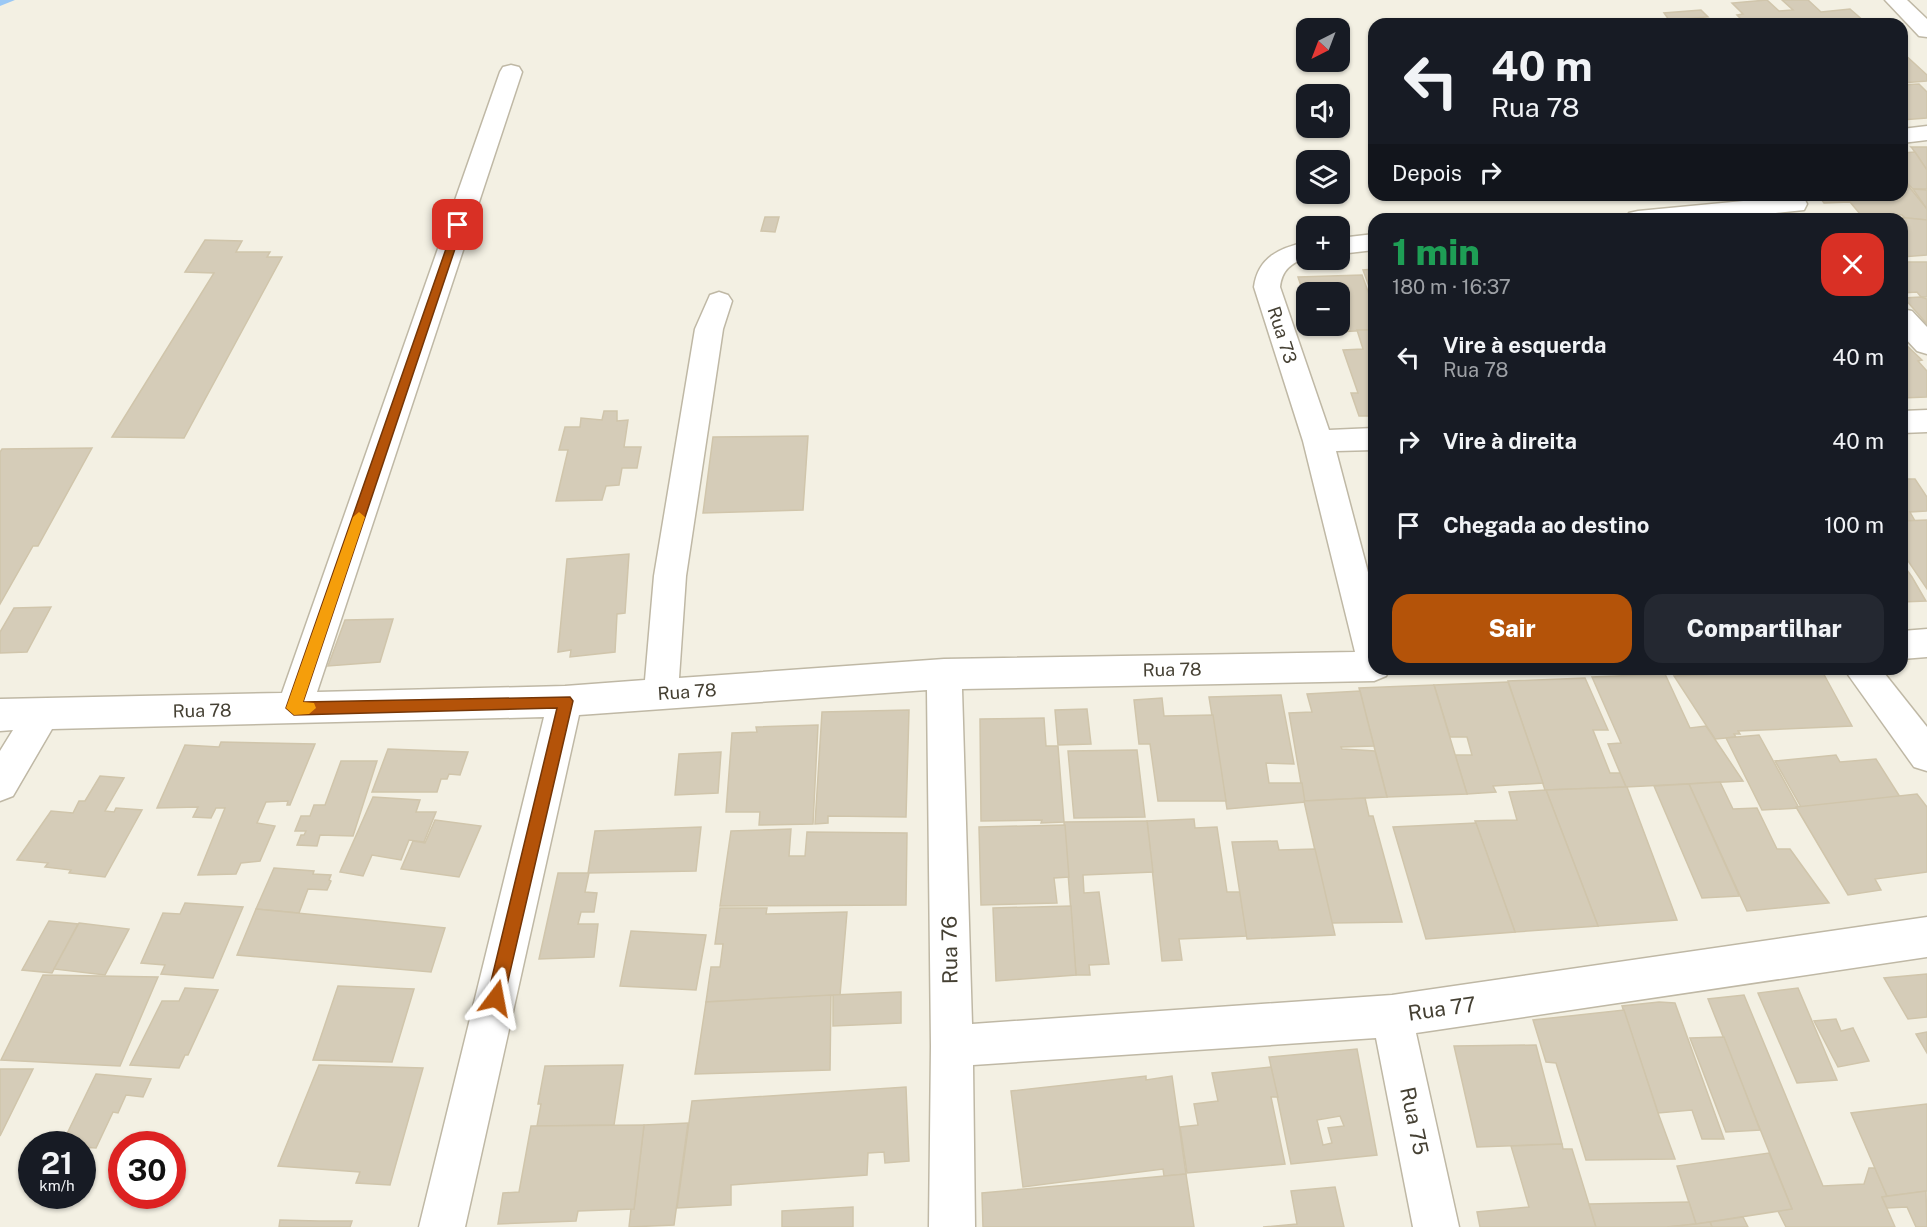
<!DOCTYPE html>
<html lang="pt">
<meta charset="utf-8">
<style>
:root{--surface:#171b24;--page:#242831;--text:#f1f3f6;--muted:#9ea1a6;--accent:#b45309}
body{margin:0;font-family:"Public Sans",sans-serif;background:var(--page);color:var(--text);height:100vh;display:flex;flex-direction:column;font-size:22px;white-space:nowrap}
*{box-sizing:border-box;margin:0}
p{font-size:20px;color:var(--muted)}
.icon{flex:none;width:33px;height:33px;fill:none;stroke:currentColor;stroke-width:2;stroke-linecap:round;stroke-linejoin:round}
.map{position:relative;flex:1;overflow:hidden}
.side{position:absolute;left:1368px;top:213px;width:540px;height:462px;display:flex;flex-direction:column;background:var(--surface);border-radius:18px;box-shadow:0 2px 4px #0004}
.side>*{flex:none}
.hud{position:absolute;left:1368px;top:18px;width:540px;height:183px;border-radius:18px;box-shadow:0 2px 4px #0004;background:#171b24;color:var(--text);overflow:hidden}
.needle{width:39px;rotate:222deg}
.controls{position:absolute;left:1296px;top:18px;display:grid;gap:12px}
.controls a{display:grid;place-items:center;width:54px;height:54px;border-radius:12px;background:var(--surface);box-shadow:0 2px 4px #0004;font-size:30px}
.speed{position:absolute;left:18px;top:1131px;display:flex;gap:12px;font-size:30px;font-weight:700;text-align:center}
.speed>*{display:grid;place-content:center;width:78px;height:78px;border-radius:50%;background:var(--surface);box-shadow:0 2px 4px #0004;line-height:1}
.speed small{font-size:15px;font-weight:400}
.speed .limit{border:9px solid #d22;background:#fff;color:#111}
.pin{position:absolute;display:grid;place-items:center;width:51px;height:51px;color:#fff;margin:-26px;border-radius:12px;box-shadow:0 3px 9px #0006}
.me{position:absolute;width:66px;margin:-33px;rotate:13deg;stroke-linejoin:round;filter:drop-shadow(0 0 4px #0008)}
.turn{display:flex;align-items:center;gap:21px;height:126px;padding:0 24px;font-size:27px}
.turn .icon{width:78px;height:78px;stroke-width:2.5}
.turn b{display:block;font-size:42px;line-height:51px}
.then{display:flex;align-items:center;height:57px;padding:0 24px;background:#0003;gap:12px;font-size:22px}
.round{display:grid;place-items:center;flex:none;width:63px;height:63px;border-radius:18px;background:var(--page)}
.overview{display:flex;align-items:center;justify-content:space-between;height:102px;padding:0 24px}
h1{font-size:36px;font-weight:800;line-height:45px;color:#1e9e55}
.primary-button{display:flex;gap:12px;margin-top:auto;padding:12px 24px}
.primary-button a{flex:1;height:69px;border-radius:18px;background:var(--accent);color:#fff;font-size:24px;font-weight:800;line-height:69px;text-align:center}
.primary-button a+a{background:var(--page);color:var(--text)}
ul{padding:0;list-style:none}
li{display:flex;align-items:center;gap:18px;height:84px;padding:0 24px}
li div{flex:1}
li b{display:block;font-size:22px}
li em{font-style:normal}
.map>svg:first-child{display:block}
.lines{fill:none;stroke-linecap:round;stroke-linejoin:round}
.stream{fill:#9ac8f5;fill-rule:evenodd}
.building{fill:#d5ccb8;stroke:#d0c5ab;stroke-width:1.5;fill-rule:evenodd}
.minor-casing{stroke:#bfb8a5;stroke-width:3}
.minor{fill:#fff;fill-rule:evenodd}
.route{fill:#b45309;stroke:#753606;stroke-width:1.5}
.slow{fill:#f59e0b}
.labels{text-anchor:middle;stroke-width:4.5;stroke-linejoin:round;paint-order:stroke}
.street-label{font-size:18px;fill:#454033;stroke:#fff}
.near-street-label{font-size:21px;fill:#454033;stroke:#fff}
</style>
<div class="map">
<svg width="1927" height="1227" viewBox="0 0 1927 1227">
<rect width="100%" height="100%" fill="#f3f0e3"/>
<g class="lines">
<path class="stream" d="M0,0h15l-15,6z"/>
</g>
<g class="building">
<path d="M1767,0l12,11 14,-1 -11,-10h26l13,12 29,-3 15,13 -119,2 -9,-9 6,-1 -11,-11z"/>
<path d="M1701,10l7,7 -39,3 -5,-7z"/>
<path d="M1902,52l25,23v6l-25,2z"/>
<path d="M1919,84l8,8v26l-25,2v-35z"/>
<path d="M1911,147h16v23l-15,-22z"/>
<path d="M1915,152l12,18v19h-14l-11,-11v-25z"/>
<path d="M1902,178l25,31v11l-22,-2 -3,-3 -42,-1 -10,-12 -26,1 -6,-8h84z"/>
<path d="M1913,189l14,1v19z"/>
<path d="M1888,216l39,4v35l-25,2v-38h-12z"/>
<path d="M765,217h14l-4,15 -14,-1z"/>
<path d="M205,240l37,1 -6,11h34l-3,5h15l-98,181 -72,-1 102,-164 -29,-1z"/>
<path d="M1902,262h25v35h-6l-4,-5 -15,1z"/>
<path d="M1374,269v31l-11,-30z"/>
<path d="M1362,275l12,33v22l-57,3 -2,-7h25v-34h-34v9l-8,-24z"/>
<path d="M1921,297l6,2v25l-23,-26z"/>
<path d="M1357,330h17v86h-15l-8,-23h7l-15,-43 20,-1z"/>
<path d="M1902,341l20,19 -4,1 9,10v26l-25,1z"/>
<path d="M604,411h13v10l11,-1 -4,27h17l-4,21h-15l-3,17 -13,1 -4,14 -46,1 12,-51h-9l6,-23h15l1,-9 21,2z"/>
<path d="M808,436l-5,74 -100,3 10,-76z"/>
<path d="M92,448l-54,98h-5l-33,58v-152l2,-3z"/>
<path d="M1902,479h13l12,18v14l-17,1 5,9h-13z"/>
<path d="M1927,520v69l-25,-37v-31z"/>
<path d="M629,554l-4,59 -8,1 -2,38 -45,5 1,-7 -13,2 9,-93z"/>
<path d="M1902,563l10,14 14,24 -24,1z"/>
<path d="M51,607l-24,45 -27,1v-21l14,-24z"/>
<path d="M393,619l-13,43 -52,4 17,-46z"/>
<path d="M1821,669l31,57 -114,5 2,3h-6l2,3 -21,2 -41,-63z"/>
<path d="M1665,674l25,54 16,-2 37,55 -117,6 -18,-43 13,-1 -29,-66z"/>
<path d="M1585,678l23,52h-15l17,43h10l6,14 -81,3 -37,-109z"/>
<path d="M1508,682l35,101 -50,3 3,6 -29,2 -12,-39h17l-5,-18h-17l-16,-52z"/>
<path d="M1434,685l33,109 -80,3 -28,-109z"/>
<path d="M1360,691l14,55 -33,1 1,2 33,2 12,46 -83,4 -15,-88 23,-1 -5,-18z"/>
<path d="M1281,695l13,69 -28,-1 3,20h33l3,19 -78,7 -18,-112z"/>
<path d="M1162,698l2,18 49,-1 13,86h-68l-8,-57h-11l-5,-44z"/>
<path d="M1087,709l4,35 -33,1 -3,-35z"/>
<path d="M909,710l-3,107 -78,-1v7l-13,1 7,-112z"/>
<path d="M1044,718l2,28h12l6,76 -23,1 1,-3 -61,1 -1,-102z"/>
<path d="M818,725l-5,99 -54,1 1,-13h-34l6,-79 25,-1 -1,-5z"/>
<path d="M1759,735l40,73 -37,2 -36,-72z"/>
<path d="M221,742l94,2 -25,61h-3l1,-4 -22,1 -9,21 18,3 -15,35 -19,2 -5,11 -38,1 27,-67h-9l-5,10 -18,-1 5,-10 -41,1 28,-63 34,2z"/>
<path d="M388,749l80,3 -8,23 -11,-1 -2,5h-6l-4,13h-65z"/>
<path d="M1137,750l8,67 -71,1 -6,-67z"/>
<path d="M721,752l-3,41 -43,2 4,-41z"/>
<path d="M1836,755l4,7 36,-3 24,38 -99,10 -26,-46z"/>
<path d="M341,761h36l-24,75 -33,-1 -3,11 -20,-1 4,-10h3l2,-4h-11l6,-15h9l4,-11h11z"/>
<path d="M100,776l24,2 -19,33 9,1 2,-4 26,2 -37,67 -36,-4 2,-3 -26,-3 3,-4 -31,-3 34,-49 22,2 6,-12h6z"/>
<path d="M1720,782l13,27 24,-1 20,41h13l39,54 -82,8 -58,-127z"/>
<path d="M1689,784l49,109 1,3 -37,2 -48,-112z"/>
<path d="M1626,787h1l50,133 -79,6 -52,-136z"/>
<path d="M1546,790l52,136 -83,6 -40,-111 42,-1 -8,-28z"/>
<path d="M1917,794l10,13v65l-52,7 6,11 -33,5 -52,-88z"/>
<path d="M373,797l47,3 -4,12h20l-12,30 -15,-2 -8,20 -29,-5 -9,21 -23,-4z"/>
<path d="M1365,798l4,18h4l29,106 -71,1 -27,-122z"/>
<path d="M1194,819l1,9 22,-1 10,65h13l7,44 -68,3 3,21 -20,1 -15,-140z"/>
<path d="M435,820l46,6 -22,51 -58,-8 12,-28 12,2z"/>
<path d="M1147,821l6,51 -70,3 1,18 15,-1 10,72 -20,1 1,10h-14l-12,-153z"/>
<path d="M1476,823l39,109 -89,7 -33,-112z"/>
<path d="M1065,825l4,52 -15,1 3,25 -76,2 -2,-78z"/>
<path d="M701,827l-5,44 -108,2 7,-42z"/>
<path d="M791,829l-2,27h16l2,-24 100,1 -1,72 -186,1 11,-75z"/>
<path d="M1277,841l2,9 36,-1 20,86 -88,4 -15,-97z"/>
<path d="M274,868l40,3 -1,3 18,1 -2,5 2,1 -4,9 -19,-1 -9,24 -43,-4z"/>
<path d="M558,873h31l-4,19 12,1 -3,19h-13l-3,12h20l-4,33 -55,2z"/>
<path d="M185,903l58,4 -30,71 -52,-4 4,-9 -24,-2 22,-50 17,1z"/>
<path d="M1071,906l5,69 -80,6 -3,-73z"/>
<path d="M720,908h47l-1,6 81,-2 -7,83 -134,7 5,-35h9l3,-23h-8z"/>
<path d="M256,909l102,10 87,9 -14,44 -194,-17z"/>
<path d="M49,921l29,3 -26,49 -30,-3z"/>
<path d="M79,923l50,6 -24,46 -51,-6z"/>
<path d="M631,931l75,4 -10,55 -76,-4z"/>
<path d="M1927,974v43l-19,2 -24,-41z"/>
<path d="M43,975l115,2 -38,89 -119,-6z"/>
<path d="M338,986l76,3 -22,73 -79,-2z"/>
<path d="M185,988l33,2 -30,65h-3l-6,13 -49,-3 32,-64h17z"/>
<path d="M1798,988l39,92 -40,3 -39,-90z"/>
<path d="M901,992v31l-68,3v-31z"/>
<path d="M831,995l-1,75 -135,4 11,-72z"/>
<path d="M1744,995l79,191 41,-2 5,-16h6l12,28 -5,1 13,30h-109l-8,-16 14,-2 -84,-210z"/>
<path d="M1659,1002l16,1 49,136h-22l-10,-29 -34,3 -36,-107z"/>
<path d="M1624,1010l34,103 17,46 -89,1 -30,-97 -10,-1 -13,-42z"/>
<path d="M1836,1019l5,12 12,-3 16,33 -31,6 -24,-46z"/>
<path d="M1927,1032v21l-11,-19z"/>
<path d="M1724,1037l36,93 -34,2 -36,-94z"/>
<path d="M1536,1045l26,99 -85,3 -23,-101z"/>
<path d="M1357,1049l20,106 -86,9 -22,-107zM1340,1116l4,10 -16,2 4,15 -9,2 -6,-25z"/>
<path d="M319,1065l104,3 -33,117 -34,-2 4,-11 -82,-6z"/>
<path d="M623,1065l-9,60 -77,1 4,-22h-3l7,-38z"/>
<path d="M1271,1067l7,30h-7l14,67 -98,9 -7,-46 18,-2 -4,-21 24,-3 -6,-28z"/>
<path d="M0,1069h33l-33,67z"/>
<path d="M96,1074l55,5 -8,18 -17,-2 -8,18 -5,-1 -17,36 -14,-1v-3h-20z"/>
<path d="M1146,1076v4l26,-4 14,98 -22,2 -1,-7 -140,18 -12,-96z"/>
<path d="M906,1087l3,74 -24,2 -1,-11 -16,1 -1,22 -136,10v20l-54,3 15,-107z"/>
<path d="M1927,1104v87l-40,5 -36,-83z"/>
<path d="M688,1123l-14,102 -45,2 2,-18h3l10,-84z"/>
<path d="M644,1125l-10,84 -56,2 -2,10 -78,3 5,-31 16,-1 12,-66z"/>
<path d="M1562,1144l1,5h9l24,78h-116l-3,-15 52,-5 -18,-61z"/>
<path d="M1769,1153l23,56 -96,15 -19,-58z"/>
<path d="M1186,1174l8,53h-211l-1,-34z"/>
<path d="M1335,1187l9,40h-81l34,-3 -6,-33z"/>
<path d="M1926,1191l1,36h-11l-9,-20 -20,1 -5,-11z"/>
<path d="M1689,1202l7,22 -29,3h-71l-7,-23z"/>
<path d="M853,1207v20h-71v-16z"/>
<path d="M1743,1217l5,10h-36l-2,-5z"/>
<path d="M280,1220l39,1h33l-2,6h-71z"/>
<path d="M1710,1222l2,5h-45l29,-3z"/>
</g>
<g class="lines">
<defs>
<g id="minor">
<path d="M1885,0h22l20,19v18l-8,-1z"/>
<path d="M511,65l8,2 3,5 -205,620 248,-6 80,-6 9,-104 41,-247 15,-34 9,-3 9,3 4,6 -9,28 -37,247 -7,102 265,-19 411,-7 -52,-211 -49,-154c4,-30 26,-39 52,-45v16c-15,5 -24,12 -26,29l49,143 45,-2v22l-38,1 38,144v74h16l-4,7 -12,5 -412,8 10,335 420,-29 535,-78v40l-511,76 43,194h-46l-37,-189 -403,27 2,162h-46l2,-181 -4,-356 -348,25 -114,512h-46l125,-510 -492,12 -39,67 -13,5v-50l13,-21 -13,1v-32l282,-6 218,-621 3,-5z"/>
<path d="M1927,126v14l-25,3v-14z"/>
<path d="M1795,196l9,2 3,6 -3,6 -83,9h-96l4,-6 9,-2z"/>
<path d="M1374,234v16l-34,4v-16z"/>
<path d="M1902,309l10,2 15,16v27l-10,-3 -15,-16z"/>
<path d="M1927,410v22l-25,1v-22z"/>
<path d="M1927,629v28l-25,2v-28z"/>
<path d="M1844,669h37l46,58v44l-13,-4z"/>
</g>
</defs>
<use href="#minor" class="minor-casing"/>
<use href="#minor" class="minor"/>
</g>
<path class="route" d="M455,223l8,2 -160,477 267,-5 3,4 -69,297 -2,6 -6,3 -6,-3 -3,-6 70,-290 -263,7 -8,-7z"/>
<path class="slow" d="M359,512l6,5 -62,185 11,1 2,5 -7,6 -15,1 -8,-7 67,-191z"/>
<g class="labels">
<g class="street-label">
<text transform="translate(1282 335) rotate(72)" y="6">Rua 73</text>
<text transform="translate(1172 670) rotate(-1)" y="6">Rua 78</text>
<text transform="translate(687 692) rotate(-4)" y="6">Rua 78</text>
<text transform="translate(202 711) rotate(-1)" y="6">Rua 78</text>
</g>
<g class="near-street-label">
<text transform="translate(950 950) rotate(-91)" y="7">Rua 76</text>
<text transform="translate(1442 1009) rotate(-8)" y="7">Rua 77</text>
<text transform="translate(1414 1121) rotate(78)" y="7">Rua 75</text>
</g>
</g>
</svg>
<div class="controls">
<a><svg class="needle" viewBox="-14 -14 28 28"><path d="M0-13l5 13h-10z" fill="#e53935"/><path d="M0 13l5-13h-10z" fill="#9ea1a6"/></svg></a>
<a><svg class="icon" aria-label="sound" viewBox="0 0 24 24"><path d="M4 9h4l5-4v14l-5-4H4zM17 9q2 3 0 6"/></svg></a>
<a><svg class="icon" aria-label="layers" viewBox="0 0 24 24"><path d="M12 4l9 5-9 5-9-5zM3 14l9 5 9-5"/></svg></a>
<a>+</a>
<a>−</a>
</div>
<div class="speed"><div>21<small>km/h</small></div><div class="limit">30</div></div>
<div class="pin" style="left:458px;top:225px;background:#d93025"><svg class="icon" aria-label="arrive" viewBox="0 0 24 24"><path d="M6 21V4h12l-3 4 3 4H6"/></svg></div>
<svg class="me" style="left:496px;top:998px" viewBox="-20 -20 40 40"><path d="M0-17L14 15 0 8-14 15z" fill="#b45309" stroke="#fff" stroke-width="4"/></svg>
<div class="hud">
<div class="turn"><svg class="icon" aria-label="left" viewBox="0 0 24 24"><path d="M17 20v-9H6M10 6l-5 5 5 5"/></svg><div><b>40 m</b>Rua 78</div></div>
<div class="then">Depois<svg class="icon" aria-label="right" viewBox="0 0 24 24"><path d="M7 20v-9h11M14 6l5 5-5 5"/></svg></div>
</div>
<section class="side">
<div class="overview"><div><h1>1 min</h1><p>180 m · 16:37</p></div><a class="round" style="background:#d93025;color:#fff"><svg class="icon" aria-label="close" viewBox="0 0 24 24"><path d="M6 6l12 12M18 6L6 18"/></svg></a></div>
<ul>
<li><svg class="icon" aria-label="left" viewBox="0 0 24 24"><path d="M17 20v-9H6M10 6l-5 5 5 5"/></svg><div><b>Vire à esquerda</b><p>Rua 78</p></div><em>40 m</em></li>
<li><svg class="icon" aria-label="right" viewBox="0 0 24 24"><path d="M7 20v-9h11M14 6l5 5-5 5"/></svg><div><b>Vire à direita</b></div><em>40 m</em></li>
<li><svg class="icon" aria-label="arrive" viewBox="0 0 24 24"><path d="M6 21V4h12l-3 4 3 4H6"/></svg><div><b>Chegada ao destino</b></div><em>100 m</em></li>
</ul>
<div class="primary-button"><a>Sair</a><a>Compartilhar</a></div>
</section>
</div>
